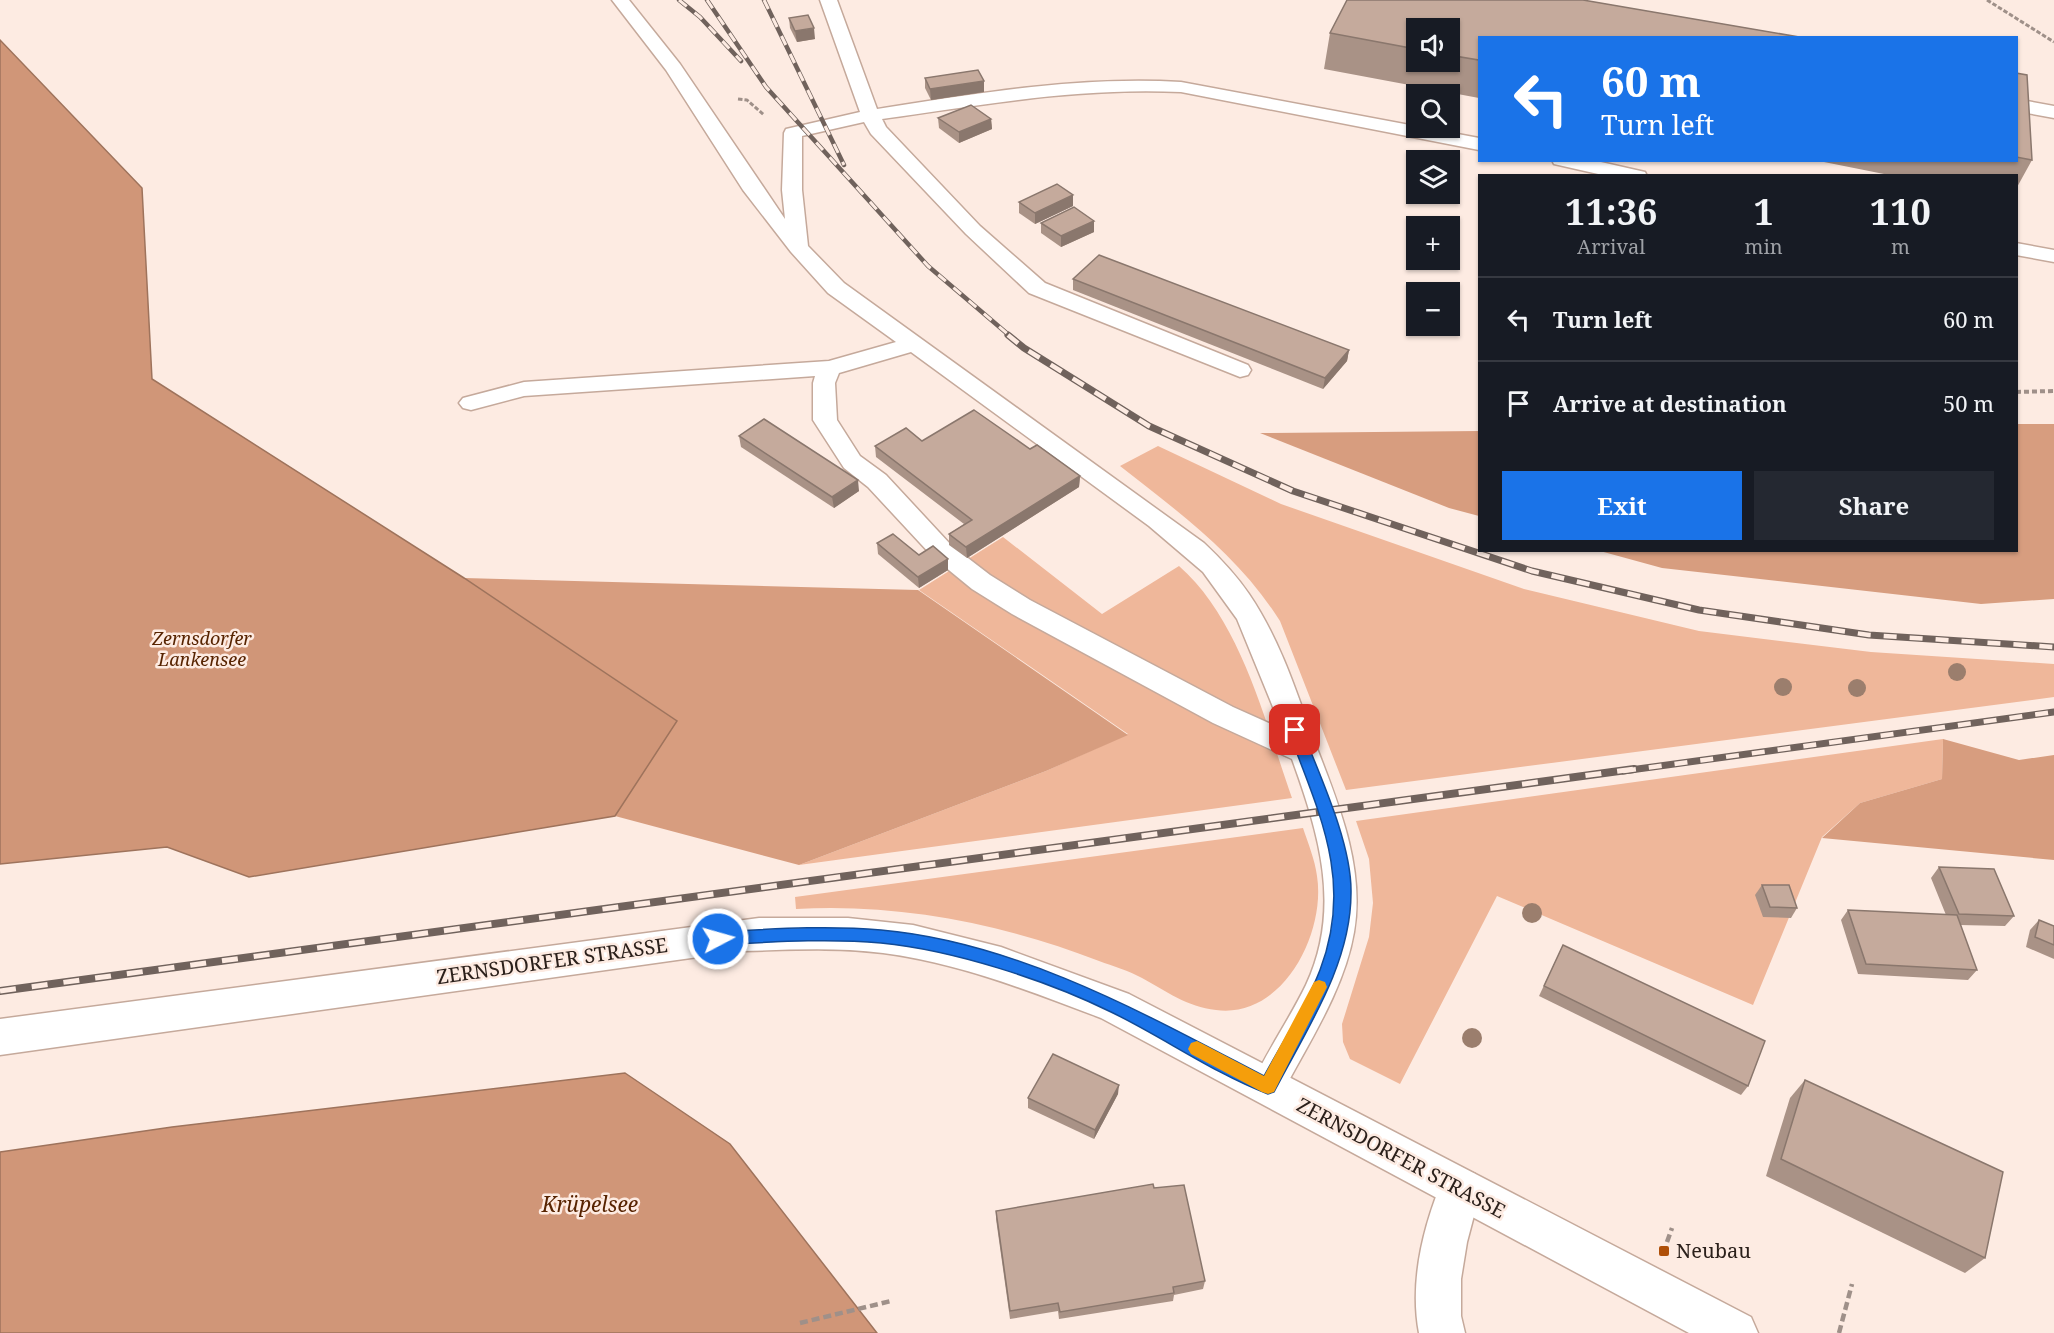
<!DOCTYPE html>
<meta charset="utf-8">
<style>
:root{--surface:#171b24;--page:#242831;--text:#f1f3f6;--muted:#9ea1a6;--line:#363941;--accent:#1a73e8}
body{margin:0;font-family:"Noto Serif",serif;background:var(--page);color:var(--text);height:100vh;display:flex;flex-direction:column;font-size:22px;white-space:nowrap}
*{box-sizing:border-box;margin:0}
p{font-size:20px;color:var(--muted)}
.icon{flex:none;width:33px;height:33px;fill:none;stroke:currentColor;stroke-width:2;stroke-linecap:round;stroke-linejoin:round}
.map{position:relative;flex:1;overflow:hidden}
.details{position:absolute;left:1478px;top:174px;width:540px;height:378px;display:flex;flex-direction:column;background:var(--surface);border-radius:0px;box-shadow:0 2px 4px #0004}
.details>*{flex:none}
.banner{position:absolute;left:1478px;top:36px;width:540px;height:126px;border-radius:0px;box-shadow:0 2px 4px #0004;background:#1a73e8;color:#fff;overflow:hidden}
.controls{position:absolute;left:1406px;top:18px;display:grid;gap:12px}
.controls a{display:grid;place-items:center;width:54px;height:54px;border-radius:0px;background:var(--surface);box-shadow:0 2px 4px #0004;font-size:30px}
.pin{position:absolute;display:grid;place-items:center;width:51px;height:51px;color:#fff;margin:-26px;border-radius:12px;box-shadow:0 3px 9px #0006}
.me{position:absolute;width:66px;margin:-33px;rotate:84deg;stroke-linejoin:round;filter:drop-shadow(0 0 4px #0008)}
.turn{display:flex;align-items:center;gap:21px;height:126px;padding:0 24px;font-size:27px}
.turn .icon{width:78px;height:78px;stroke-width:2.5}
.turn b{display:block;font-size:42px;line-height:51px}
.eta{display:flex;justify-content:space-evenly;align-items:center;height:102px;text-align:center}
.eta b{font-size:36px;font-weight:700;line-height:42px}
.primary-button{display:flex;gap:12px;margin-top:auto;padding:12px 24px}
.primary-button a{flex:1;height:69px;border-radius:0px;background:var(--accent);color:#fff;font-size:24px;font-weight:700;line-height:69px;text-align:center}
.primary-button a+a{background:var(--page);color:var(--text)}
ul{padding:0;list-style:none}
li{display:flex;align-items:center;gap:18px;height:84px;padding:0 24px;border-top:2px solid var(--line)}
li div{flex:1}
li b{display:block;font-size:22px}
li em{font-style:normal}
.map>svg:first-child{display:block}
.green{fill:#efb79a}
.forest{fill:#d79d7f}
.water{fill:#d09678;stroke:#9e735c;stroke-width:1.5}
.lines{fill:none;stroke-linecap:round;stroke-linejoin:round}
.lane-casing{stroke:#c5a99b;stroke-width:3}
.street-casing{stroke:#c5a99b;stroke-width:3}
.secondary-casing{stroke:#c5a99b;stroke-width:3}
.path-far2{stroke:#9f9089;stroke-width:3;stroke-dasharray:4.5 2;stroke-linecap:butt}
.path-far1{stroke:#9f9089;stroke-width:4;stroke-dasharray:5 3;stroke-linecap:butt}
.path{stroke:#9f9089;stroke-width:4.5;stroke-dasharray:8 4;stroke-linecap:butt}
.lane{fill:#fff;fill-rule:evenodd}
.street{fill:#fff;fill-rule:evenodd}
.secondary{fill:#fff;fill-rule:evenodd}
.rail-far2-casing{stroke:#70625c;stroke-width:4.5}
.rail-far1-casing{stroke:#70625c;stroke-width:7}
.rail-casing{stroke:#70625c;stroke-width:8}
.rail-far2{stroke:#fdebe2;stroke-width:3;stroke-dasharray:10;stroke-linecap:butt}
.rail-far1{stroke:#fdebe2;stroke-width:4.5;stroke-dasharray:13;stroke-linecap:butt}
.rail{stroke:#fdebe2;stroke-width:5;stroke-dasharray:16;stroke-linecap:butt}
.tree{fill:#9b7e6d}
.wall{fill:#a99286;fill-rule:evenodd}
.shaded-wall{fill:#8a776d}
.building{fill:#c5aa9c;stroke:#8a776d;stroke-width:1.5}
.route{fill:#1a73e8;stroke:#114b97;stroke-width:1.5}
.slow{fill:#f59e0b}
.poi-dot{fill:#af4f08;stroke:#fdebe2;stroke-width:2}
.labels{text-anchor:middle;stroke-width:5;stroke-linejoin:round;paint-order:stroke}
.water-label{font-size:18px;font-style:italic;fill:#572300;stroke:#fdebe2}
.near-street-label{font-size:20px;fill:#2b201b;stroke:#fdebe2}
.near-poi-label{font-size:20px;fill:#2b201b;stroke:#fdebe2;text-anchor:start}
.near-water-label{font-size:21px;font-style:italic;fill:#572300;stroke:#fdebe2}
</style>
<div class="map">
<svg width="2054" height="1333" viewBox="0 0 2054 1333">
<rect width="100%" height="100%" fill="#fdebe2"/>
<g class="green">
<path d="M1158,446l123,58 243,85 175,42 172,21 183,12v33l-708,93 -66,-169c-41,-65 -100,-108 -160,-155z"/>
<path d="M1003,537l99,77 77,-48c62,54 86,156 113,232l-493,67 247,-94 82,-37 -209,-144z"/>
<path d="M1943,739l-1,40 -82,24 -38,34 -69,168 -256,-109 -97,188 -50,-25 -7,-17 -1,-18 27,-87 4,-34 -4,-44 -13,-38z"/>
<path d="M1303,828c5,15 12,32 14,48 9,57 -34,143 -101,134 -29,-3 -50,-19 -74,-32 -13,-7 -29,-12 -43,-17 -95,-37 -201,-58 -303,-52l-1,-12z"/>
</g>
<g class="forest">
<path d="M2016,424h38v175l-73,5 -319,-36 -62,-17 416,-1z"/>
<path d="M1479,431v85l-30,-8 -189,-75z"/>
<path d="M464,578l454,12 210,145 -82,36 -247,94 -184,-49 61,-96z"/>
<path d="M1943,739l76,21 35,-5v105l-232,-22 38,-35 82,-24z"/>
</g>
<g class="water">
<path d="M0,40l142,148 10,191 312,199 213,143 -62,95 -366,61 -82,-30 -167,17z"/>
<path d="M625,1073l105,71 147,189h-877v-181l172,-25z"/>
</g>
<g class="lines">
<defs>
<g id="lane">
<path d="M612,0h17l51,64 105,155 -3,-29 2,-57 2,-4 74,-17 -40,-112h17l40,109c100,-16 203,-33 304,-27l298,56v12l-298,-58c-100,-5 -200,13 -299,27l4,8 94,99 65,57 203,82 3,5 -3,5 -8,2 -211,-84 -63,-59 -95,-100 -7,-12 -62,14v54l6,56 36,37 360,260c17,16 32,32 45,51 28,41 45,90 61,136 24,64 56,132 44,202 -10,59 -47,113 -74,165l-12,4 -12,-4 -5,-11c16,-35 38,-66 55,-101 36,-77 13,-151 -14,-226l-79,-36 -201,-109 -40,-25 -39,-32 -65,-70 -24,-19 -31,-48v-37l2,-7 -291,20 -53,14 -8,-2 -4,-5 4,-5 61,-16 305,-21 67,-19 -68,-49 -37,-41 -48,-62 -77,-120zM911,352l238,174 54,46 34,47 45,110 -49,-22 -203,-107 -40,-25 -39,-30 -65,-70 -26,-19 -23,-36 -2,-37 4,-10z"/>
<path d="M2016,99l38,7v12l-38,-7z"/>
<path d="M1552,160h40l53,12 2,4h-40l-53,-12z"/>
<path d="M2016,243l38,7v12l-38,-7z"/>
</g>
<path id="street" d="M1460,1168l15,6 6,15 -14,53 -6,37v37l4,17h-46c-10,-53 5,-110 26,-159z"/>
<path id="secondary" d="M759,918h89l65,7 88,22 128,47 622,323 7,16h-69l-588,-315c-71,-27 -142,-55 -218,-65 -47,-6 -95,-3 -142,-2l-741,104v-36z"/>
</defs>
<use href="#lane" class="lane-casing"/>
<use href="#street" class="street-casing"/>
<use href="#secondary" class="secondary-casing"/>
<g class="path-far2">
<path d="M1987,0l67,42"/>
<path d="M738,99l9,1 17,15"/>
</g>
<path class="path-far1" d="M2016,392l38,-1"/>
<g class="path">
<path d="M1667,1242l5,-14"/>
<path d="M800,1323l91,-22"/>
<path d="M1839,1333l13,-49"/>
</g>
<use href="#lane" class="lane"/>
<use href="#street" class="street"/>
<use href="#secondary" class="secondary"/>
<defs>
<g id="rail-far2">
<path d="M679,0l21,17 41,44"/>
<path d="M707,0l59,87 162,179 82,70"/>
<path d="M764,0l80,165"/>
</g>
<g id="rail-far1">
<path d="M1008,335l16,13 125,78 144,65 239,80 167,39 170,25 185,12"/>
<path d="M1623,771l431,-59"/>
</g>
<path id="rail" d="M0,991l1634,-222"/>
</defs>
<use href="#rail-far2" class="rail-far2-casing"/>
<use href="#rail-far1" class="rail-far1-casing"/>
<use href="#rail" class="rail-casing"/>
<use href="#rail-far2" class="rail-far2"/>
<use href="#rail-far1" class="rail-far1"/>
<use href="#rail" class="rail"/>
</g>
<g class="tree">
<circle cx="1957" cy="672" r="9"/>
<circle cx="1783" cy="687" r="9"/>
<circle cx="1857" cy="688" r="9"/>
<circle cx="1532" cy="913" r="10"/>
<circle cx="1472" cy="1038" r="10"/>
</g>
<g class="wall">
<path d="M1347,0h236l222,38h-326v60l-155,-29 6,-36zM1416,28h33v34h-33z"/>
<path d="M789,18l26,21 -18,3 -7,-14z"/>
<path d="M2016,73l16,87 -16,29v-13h-122l-80,-16h202z"/>
<path d="M925,78l59,3v11l-53,8 -6,-12z"/>
<path d="M938,118l53,1 1,10 -33,14 -20,-15z"/>
<path d="M1073,195v11l-38,18 -16,-11v-11z"/>
<path d="M1094,221v11l-33,15 -20,-14v-10z"/>
<path d="M1073,279l276,71 -2,11 -24,28 -250,-99z"/>
<path d="M739,436l120,55 -25,17 -93,-61z"/>
<path d="M922,441l108,8 50,27 -1,11 -112,71 -18,-13v-11l15,-10 -88,-67 -1,-11z"/>
<path d="M877,543l42,12 29,15 -29,18 -41,-34z"/>
<path d="M1939,867l75,49 -9,10 -45,-1 17,45 -9,10 -110,-6 -17,-54 7,-10 98,5 -15,-37z"/>
<path d="M1762,885l35,23 -6,10 -28,-1 -8,-22z"/>
<path d="M2039,920l15,6v33l-28,-12 4,-17z"/>
<path d="M1563,945l185,141 -7,9 -202,-99z"/>
<path d="M1805,1080l180,178 -20,15 -199,-97 24,-78z"/>
<path d="M1118,1094l-24,45 -66,-31v-10z"/>
<path d="M1154,1188l51,93 -2,8 -29,6 -1,6 -114,18 -1,-8 -48,8 -14,-100v-8z"/>
</g>
<g class="shaded-wall">
<path d="M814,28l1,11 -18,3 -2,-11z"/>
<path d="M984,81v11l-53,8 -1,-11z"/>
<path d="M991,119l1,10 -33,14v-11z"/>
<path d="M1073,195v11l-38,18v-11z"/>
<path d="M1094,221v11l-33,15v-11z"/>
<path d="M1349,350l-2,11 -24,28 2,-11z"/>
<path d="M1080,476l-1,11 -112,71 -1,-11z"/>
<path d="M858,480l1,11 -25,17 -2,-11z"/>
<path d="M948,559v11l-29,18 -1,-11z"/>
<path d="M1119,1085l-1,9 -24,45 1,-9z"/>
</g>
<g class="building">
<path d="M1347,0h236l222,38h-326v22l-30,-5v-27h-33v21l-86,-16z"/>
<path d="M808,15l6,13 -19,3 -6,-13z"/>
<path d="M978,70l6,11 -54,8 -5,-11z"/>
<path d="M2016,73l11,2 5,85 -16,-3z"/>
<path d="M971,105l20,14 -32,13 -21,-14z"/>
<path d="M1057,184l16,11 -38,18 -16,-11z"/>
<path d="M1074,207l20,14 -33,15 -20,-13z"/>
<path d="M1099,255l250,95 -24,28 -252,-99z"/>
<path d="M974,410l56,39 7,-4 43,31 -114,71 -17,-13 23,-14 -97,-74 31,-18 16,13z"/>
<path d="M764,419l94,61 -26,17 -93,-61z"/>
<path d="M893,534l26,21 14,-9 15,13 -30,18 -41,-34z"/>
<path d="M1939,867l55,2 20,47 -55,-2z"/>
<path d="M1762,885h27l8,23 -27,-1z"/>
<path d="M1848,910l109,5 20,55 -111,-6z"/>
<path d="M2039,920l15,6v19l-19,-8z"/>
<path d="M1563,945l202,96 -17,45 -204,-100z"/>
<path d="M1053,1054l66,31 -24,45 -67,-32z"/>
<path d="M1805,1080l198,92 -18,86 -204,-99z"/>
<path d="M1153,1184l1,4 30,-3 21,96 -32,6 1,6 -114,19 -2,-9 -48,8 -14,-100z"/>
</g>
<path class="route" d="M1295,725l7,5c18,46 50,114 49,163 0,72 -45,137 -77,199l-6,2c-55,-21 -105,-57 -157,-82 -65,-32 -158,-62 -230,-69 -54,-5 -109,-1 -163,2l-6,-2 -2,-4 2,-5 6,-2c54,-3 108,-7 163,-2 136,12 264,84 383,146 19,-35 42,-70 56,-106 34,-89 -1,-157 -32,-240z"/>
<path class="slow" d="M1319,980l6,2 2,5 -53,105 -6,2 -6,-2 -71,-38 -3,-5 3,-6 6,-2 67,35 50,-94z"/>
<rect class="poi-dot" x="1658" y="1245" width="12" height="12" rx="3"/>
<g class="labels">
<g class="water-label">
<text x="202" y="645">Zernsdorfer<tspan x="202" dy="21">Lankensee</tspan></text>
</g>
<g class="near-street-label">
<text transform="translate(552 961) rotate(-8)" y="7">ZERNSDORFER STRASSE</text>
<text transform="translate(1401 1158) rotate(28)" y="7">ZERNSDORFER STRASSE</text>
</g>
<g class="near-poi-label">
<text x="1676" y="1258">Neubau</text>
</g>
<g class="near-water-label">
<text x="590" y="1212">Krüpelsee</text>
</g>
</g>
</svg>
<div class="controls">
<a><svg class="icon" aria-label="sound" viewBox="0 0 24 24"><path d="M4 9h4l5-4v14l-5-4H4zM17 9q2 3 0 6"/></svg></a>
<a><svg class="icon" aria-label="search" viewBox="0 0 24 24"><circle cx="10" cy="10" r="6"/><path d="M15 15l6 6"/></svg></a>
<a><svg class="icon" aria-label="layers" viewBox="0 0 24 24"><path d="M12 4l9 5-9 5-9-5zM3 14l9 5 9-5"/></svg></a>
<a>+</a>
<a>−</a>
</div>
<div class="pin" style="left:1295px;top:730px;background:#d93025"><svg class="icon" aria-label="arrive" viewBox="0 0 24 24"><path d="M6 21V4h12l-3 4 3 4H6"/></svg></div>
<svg class="me" style="left:718px;top:939px" viewBox="-20 -20 40 40"><circle r="17" fill="#1a73e8" stroke="#fff" stroke-width="3"/><path d="M0-11L8 9 0 5-8 9z" fill="#fff"/></svg>
<div class="banner">
<div class="turn"><svg class="icon" aria-label="left" viewBox="0 0 24 24"><path d="M17 20v-9H6M10 6l-5 5 5 5"/></svg><div><b>60 m</b>Turn left</div></div>
</div>
<section class="details">
<div class="eta">
<div><b>11:36</b><p>Arrival</p></div>
<div><b>1</b><p>min</p></div>
<div><b>110</b><p>m</p></div>
</div>
<ul>
<li><svg class="icon" aria-label="left" viewBox="0 0 24 24"><path d="M17 20v-9H6M10 6l-5 5 5 5"/></svg><div><b>Turn left</b></div><em>60 m</em></li>
<li><svg class="icon" aria-label="arrive" viewBox="0 0 24 24"><path d="M6 21V4h12l-3 4 3 4H6"/></svg><div><b>Arrive at destination</b></div><em>50 m</em></li>
</ul>
<div class="primary-button"><a>Exit</a><a>Share</a></div>
</section>
</div>
